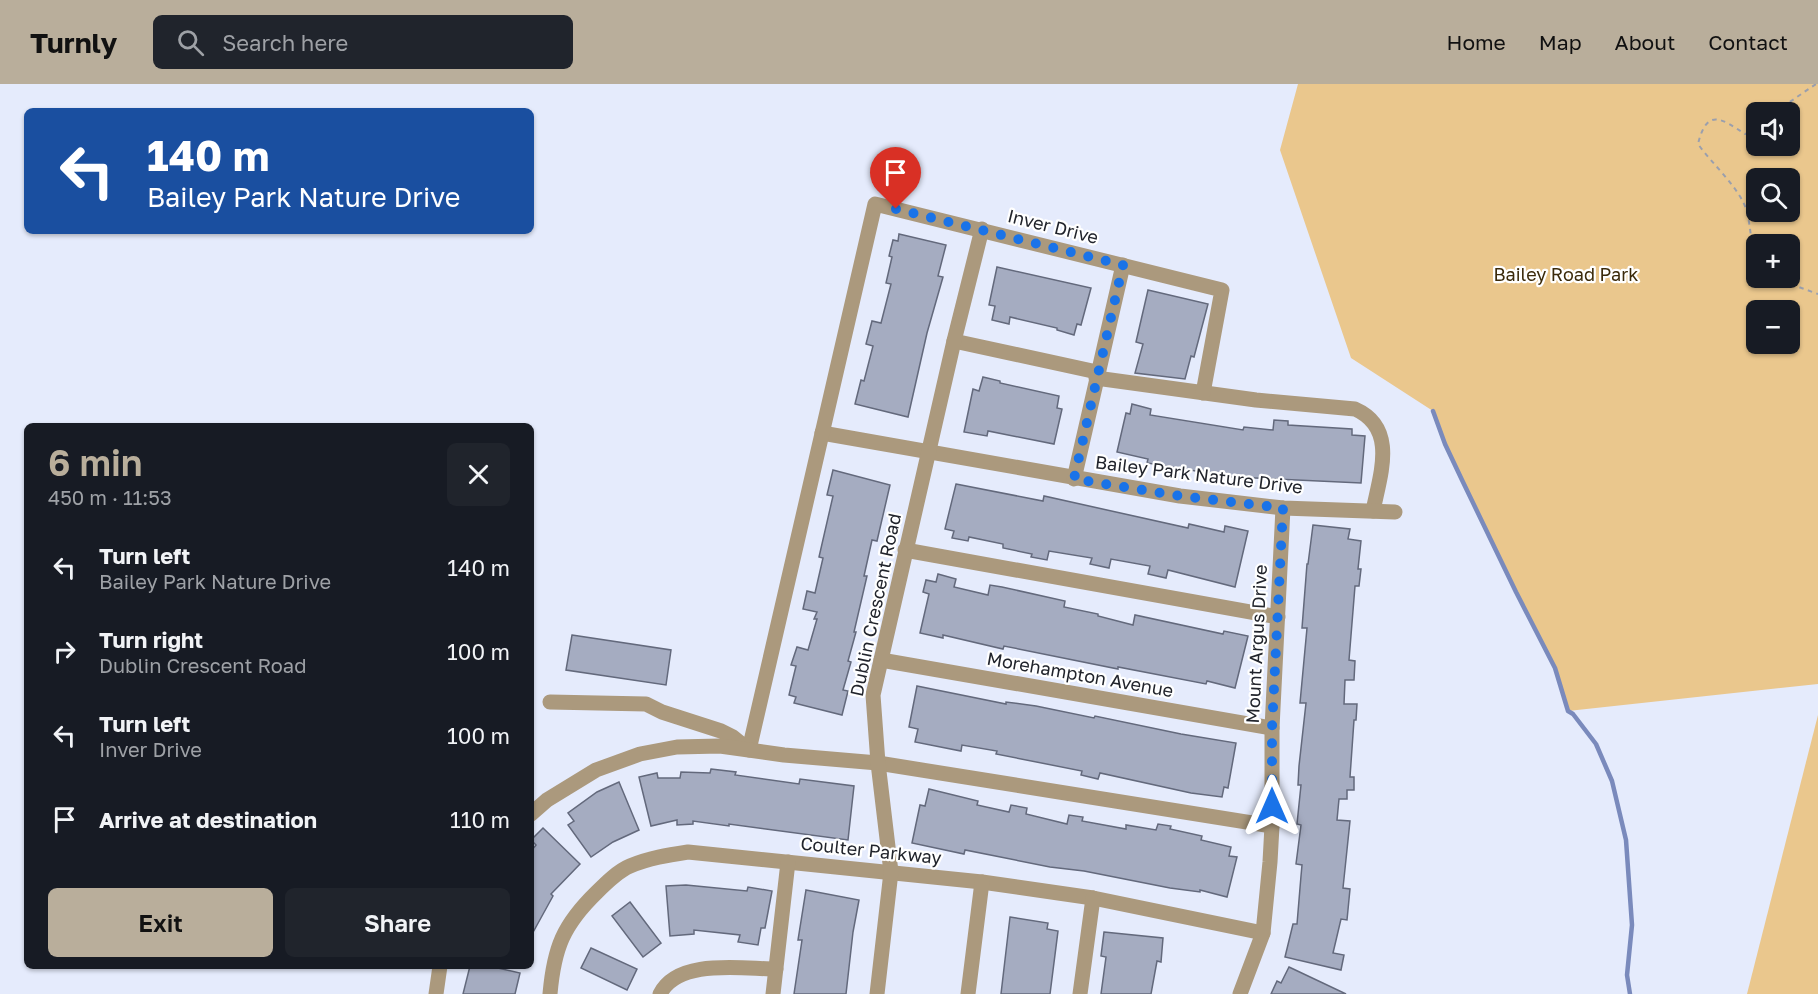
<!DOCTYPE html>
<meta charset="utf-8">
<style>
:root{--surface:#171b24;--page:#20242c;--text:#f1f3f6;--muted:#9ea1a6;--accent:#b9ae9b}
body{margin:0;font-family:"Golos Text",sans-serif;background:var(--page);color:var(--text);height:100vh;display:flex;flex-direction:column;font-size:22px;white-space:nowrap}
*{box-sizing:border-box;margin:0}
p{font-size:20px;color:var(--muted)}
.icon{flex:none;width:33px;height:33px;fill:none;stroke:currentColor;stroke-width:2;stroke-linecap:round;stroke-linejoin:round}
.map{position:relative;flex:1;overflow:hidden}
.panel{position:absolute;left:24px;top:339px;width:510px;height:546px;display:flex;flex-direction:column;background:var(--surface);border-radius:9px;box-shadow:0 2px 4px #0004}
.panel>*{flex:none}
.guide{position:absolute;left:24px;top:24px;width:510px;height:126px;border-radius:9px;box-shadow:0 2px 4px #0004;background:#1a4fa0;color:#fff;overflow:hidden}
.buttons{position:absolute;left:1746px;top:18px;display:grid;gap:12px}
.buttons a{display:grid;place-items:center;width:54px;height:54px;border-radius:9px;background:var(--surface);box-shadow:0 2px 4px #0004;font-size:30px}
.pin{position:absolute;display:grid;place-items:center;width:51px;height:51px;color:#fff;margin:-62px -26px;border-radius:50% 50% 50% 0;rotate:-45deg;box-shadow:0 0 6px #0007}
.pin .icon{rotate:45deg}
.me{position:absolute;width:66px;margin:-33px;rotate:0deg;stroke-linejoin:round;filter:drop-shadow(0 0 4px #0008)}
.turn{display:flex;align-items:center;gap:21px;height:126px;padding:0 24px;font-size:27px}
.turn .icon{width:78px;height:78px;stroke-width:2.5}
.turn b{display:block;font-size:42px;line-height:51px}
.round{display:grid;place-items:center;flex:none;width:63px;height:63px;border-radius:9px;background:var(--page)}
.summary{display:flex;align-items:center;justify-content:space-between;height:102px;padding:0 24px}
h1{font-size:36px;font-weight:600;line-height:45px;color:var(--accent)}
.button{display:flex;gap:12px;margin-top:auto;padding:12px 24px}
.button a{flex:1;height:69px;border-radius:9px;background:var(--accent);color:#111;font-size:24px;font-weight:600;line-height:69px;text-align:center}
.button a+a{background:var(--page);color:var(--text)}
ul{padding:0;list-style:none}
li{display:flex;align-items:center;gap:18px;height:84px;padding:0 24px}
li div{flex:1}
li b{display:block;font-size:22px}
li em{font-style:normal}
header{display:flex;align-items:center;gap:36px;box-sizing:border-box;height:84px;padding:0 30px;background:var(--accent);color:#111}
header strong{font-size:28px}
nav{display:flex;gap:33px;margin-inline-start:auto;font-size:21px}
.search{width:420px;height:54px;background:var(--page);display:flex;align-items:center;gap:15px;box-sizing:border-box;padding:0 21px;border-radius:9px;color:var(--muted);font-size:22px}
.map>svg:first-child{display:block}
.green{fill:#eac78d;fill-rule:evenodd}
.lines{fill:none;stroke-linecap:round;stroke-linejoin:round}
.stream{stroke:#7a8abc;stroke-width:4.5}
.building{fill:#a5acc1;stroke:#63697c;stroke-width:1.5}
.path{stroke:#9a9fad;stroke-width:2;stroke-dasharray:4.5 4.5;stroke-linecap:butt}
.minor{stroke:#ab997d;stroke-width:15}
.route{stroke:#1a73e8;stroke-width:10;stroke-dasharray:0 18}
.labels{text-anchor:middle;stroke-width:4.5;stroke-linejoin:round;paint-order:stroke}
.street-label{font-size:18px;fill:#21242c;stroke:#fff}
.park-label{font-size:18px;fill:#3b2a0a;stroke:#fff}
</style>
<header>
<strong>Turnly</strong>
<div class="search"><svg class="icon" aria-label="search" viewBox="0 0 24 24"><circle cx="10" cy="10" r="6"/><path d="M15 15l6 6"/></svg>Search here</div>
<nav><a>Home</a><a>Map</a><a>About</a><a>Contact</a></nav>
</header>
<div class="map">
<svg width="1818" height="910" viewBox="0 0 1818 910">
<rect width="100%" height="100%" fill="#e5ebfc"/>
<g class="green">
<path d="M1298,0h520v600l-250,27 -13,-43 -39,-76 -54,-112 -17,-36 -12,-33 -82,-53 -71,-208zM1756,28h34v34h-34zM1756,94h34v34h-34zM1756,160h34v34h-34zM1756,226h34v34h-34z"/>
<path d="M1818,631v279h-71z"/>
</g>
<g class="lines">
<path class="stream" d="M1433,327l12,33 17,36 54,112 39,76 13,43 5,3 23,30 16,37 14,59 6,85 -5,50 3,19"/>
</g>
<g class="building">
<path d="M899,150l47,11 -8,31 5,1 -16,56 -19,84 -53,-13 6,-24 3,1 9,-35 -7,-2 6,-23 9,2 10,-39 -5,-1 6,-26 -3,-1 4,-16 5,1z"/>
<path d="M997,183l94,21 -10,37 -4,-1 -3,11 -17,-5v-2l-47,-11 -1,7 -17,-4 3,-14 -6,-1z"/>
<path d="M1148,206l60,14 -14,53 -3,-1 -6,23 -50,-6 8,-29 -7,-2z"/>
<path d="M983,293l17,4v2l59,13 -2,12 5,1 -8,35 -66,-13 -1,5 -23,-4 9,-43 6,2z"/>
<path d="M1132,320l19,5 -1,6 93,15 1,-3 29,3 1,-10 14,1v4l64,4v6l13,1 -4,47 -129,-6 -85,-14 1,-4 -31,-7 9,-39 4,1z"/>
<path d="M833,386l57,15 -13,56 -5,-1 -8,36h3l-13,56h2l-8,29 3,1 -8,28 5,1 -6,24 -48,-12 2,-6 -7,-2 7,-29 -5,-1 6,-18 11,3 9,-31h-3l3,-7 -14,-3 4,-18 8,2 8,-35 -4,-1 14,-61 -6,-1z"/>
<path d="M956,400l87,17 1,-5 144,32 1,-4 35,8 1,-6 23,5 -13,56 -67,-17 -2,8 -18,-4 2,-8 -39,-7 -2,9 -19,-4 2,-6 -43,-7 -2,9 -16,-3 1,-3 -29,-6v-4l-34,-7 -1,4 -16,-3 2,-7 -9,-2z"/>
<path d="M1313,441l37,4 -2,10 13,2 -3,28h3l-2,17h-4l-6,74 6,1 -1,19h-9l-1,24h13l-1,16h-2l-4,57h4v13h-7v9h-8l-2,21 13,1 -7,67 7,1 -3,31 -6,-1 -8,34 11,2 -3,15 -56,-13 8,-33h4l4,-48 1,-11 -6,-1 5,-39 -4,-1 4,-39h-3l1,-19 7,-63h-6l7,-75h-5l5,-64h1z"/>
<path d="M938,490l18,5 -2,8 34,8 2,-10 12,2 63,14 -1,6 34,7v2l35,9 2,-10 88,19 1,-3 24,5 -13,52 -28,-7 -1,3 -88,-17v2l-114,-23 -1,3 -60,-14v3l-23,-5 9,-39 -6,-2 3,-12 10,2z"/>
<path d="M572,551l99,15 -5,35 -100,-15z"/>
<path d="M917,602l89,18v-2l30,4 58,12 1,-2 86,18 55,9 -8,45 -4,-1 -2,10 -31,-4 -91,-20 -2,6 -17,-4 1,-4 -86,-17 1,-3 -35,-6 -1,6 -46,-9 3,-13 -9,-2z"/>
<path d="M711,685l25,3 -1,3 64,9 1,-5 54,7 -6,54 -119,-16v2l-36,-5v3l-16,1v-5l-26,6 -12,-49 18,-4 1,5h22l1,-6 29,1z"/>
<path d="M619,698l20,48 -26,12 -22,15 -23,-32 6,-4 -6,-8 29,-21z"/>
<path d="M929,705l49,12 -1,4 32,7 2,-7 16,3 -1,6 41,10 2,-9 14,2 -1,4 44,8v-4l30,5 2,-6 13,2 -1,3 32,7 -1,4 30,7 -2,9 8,1 -10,40 -27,-7v2l-30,-4 -86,-17 -34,-4 -85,-17 -1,4 -52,-11 8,-38 5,1z"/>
<path d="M543,744l37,36 -29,30 2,2 -22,40v-85l5,-6 -5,-5z"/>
<path d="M686,801l61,6 1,-4 24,4 -7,37h-4l-3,17 -20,-3 2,-7 -46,-5v4l-24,2 -4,-50z"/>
<path d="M806,806l53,10 -6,32 -7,62h-52l8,-54h-4z"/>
<path d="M630,818l31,41 -18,14 -31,-41z"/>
<path d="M1010,833l38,6 -1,6 11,2 -8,63h-49z"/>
<path d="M1104,848l59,6 -2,24 -4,-1 -6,33h-50l5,-37 -5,-1z"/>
<path d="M591,864l46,21 -10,21 -46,-22z"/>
<path d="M470,882h19l31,7 -5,21h-52z"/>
<path d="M1289,883l57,27h-75l6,-13 4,2z"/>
</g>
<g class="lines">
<g class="path">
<path d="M1775,28l41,-28"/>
<path d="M1756,44l-4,4 -7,2c-23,-15 -38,-27 -47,10 14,20 43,45 49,68 4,17 4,34 9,51"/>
<path d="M1774,194l44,16"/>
</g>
<g class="minor">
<path d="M954,257l143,31"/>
<path d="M1096,294l160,22 99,9c43,19 25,66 18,102"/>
<path d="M822,349l358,63 103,12 112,4"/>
<path d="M1074,395l49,-214"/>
<path d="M905,466l373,67"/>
<path d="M881,576l391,68"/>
<path d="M550,618l96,2 16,8 59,19 12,6 16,13 126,-546 347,86 -19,103"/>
<path d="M531,730l16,-14 49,-30 44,-16 37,-7 43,-1 64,9 94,8 394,63"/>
<path d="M436,910l4,-28"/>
<path d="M550,910c4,-46 13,-69 47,-102 9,-9 21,-21 33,-26 19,-8 38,-11 58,-14l294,30 111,16 170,35"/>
<path d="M660,910c18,-36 82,-25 116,-25"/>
<path d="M773,910l15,-132"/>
<path d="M877,910l14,-122 -13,-109 -5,-68 81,-354 28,-112"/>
<path d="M968,910l14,-112"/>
<path d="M1080,910l13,-96"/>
<path d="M1240,910l23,-61 7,-71 2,-36v-98l11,-220"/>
</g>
</g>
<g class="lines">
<path class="route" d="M896,125l227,56 -49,214 106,17 103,12 -11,220v78"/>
</g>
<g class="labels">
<g class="street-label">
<text transform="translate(1053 143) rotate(14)" y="6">Inver Drive</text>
<text transform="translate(1199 391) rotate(7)" y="6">Bailey Park Nature Drive</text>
<text transform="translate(876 521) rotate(-78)" y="6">Dublin Crescent Road</text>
<text transform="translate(1257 560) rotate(-87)" y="6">Mount Argus Drive</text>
<text transform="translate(1080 591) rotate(10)" y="6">Morehampton Avenue</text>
<text transform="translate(871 767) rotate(6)" y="6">Coulter Parkway</text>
</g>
<g class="park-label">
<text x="1566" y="197">Bailey Road Park</text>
</g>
</g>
</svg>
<div class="buttons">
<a><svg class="icon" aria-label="sound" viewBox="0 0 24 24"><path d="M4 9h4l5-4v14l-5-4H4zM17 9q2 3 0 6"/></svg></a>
<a><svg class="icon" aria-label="search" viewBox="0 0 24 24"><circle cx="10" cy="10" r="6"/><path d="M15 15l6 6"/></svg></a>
<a>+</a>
<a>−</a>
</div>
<div class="pin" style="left:896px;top:125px;background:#d93025"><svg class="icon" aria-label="arrive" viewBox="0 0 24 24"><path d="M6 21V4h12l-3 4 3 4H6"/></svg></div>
<svg class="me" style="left:1272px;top:722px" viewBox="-20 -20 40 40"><path d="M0-17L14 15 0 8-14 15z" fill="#1a73e8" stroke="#fff" stroke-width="4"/></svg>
<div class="guide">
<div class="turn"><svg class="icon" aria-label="left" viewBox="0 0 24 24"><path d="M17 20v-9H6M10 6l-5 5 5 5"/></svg><div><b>140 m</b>Bailey Park Nature Drive</div></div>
</div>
<section class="panel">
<div class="summary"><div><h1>6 min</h1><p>450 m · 11:53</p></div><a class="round"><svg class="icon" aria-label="close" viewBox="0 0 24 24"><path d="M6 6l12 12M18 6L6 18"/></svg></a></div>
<ul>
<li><svg class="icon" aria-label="left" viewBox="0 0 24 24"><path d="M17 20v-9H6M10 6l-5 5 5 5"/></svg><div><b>Turn left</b><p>Bailey Park Nature Drive</p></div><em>140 m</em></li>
<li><svg class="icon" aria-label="right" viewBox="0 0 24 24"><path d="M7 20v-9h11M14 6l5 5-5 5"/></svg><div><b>Turn right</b><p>Dublin Crescent Road</p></div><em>100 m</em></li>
<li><svg class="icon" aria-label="left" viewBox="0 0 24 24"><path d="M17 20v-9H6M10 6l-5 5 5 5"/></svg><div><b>Turn left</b><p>Inver Drive</p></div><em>100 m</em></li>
<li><svg class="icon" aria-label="arrive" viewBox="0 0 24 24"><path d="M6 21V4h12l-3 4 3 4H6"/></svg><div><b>Arrive at destination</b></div><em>110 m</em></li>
</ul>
<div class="button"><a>Exit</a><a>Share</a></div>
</section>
</div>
